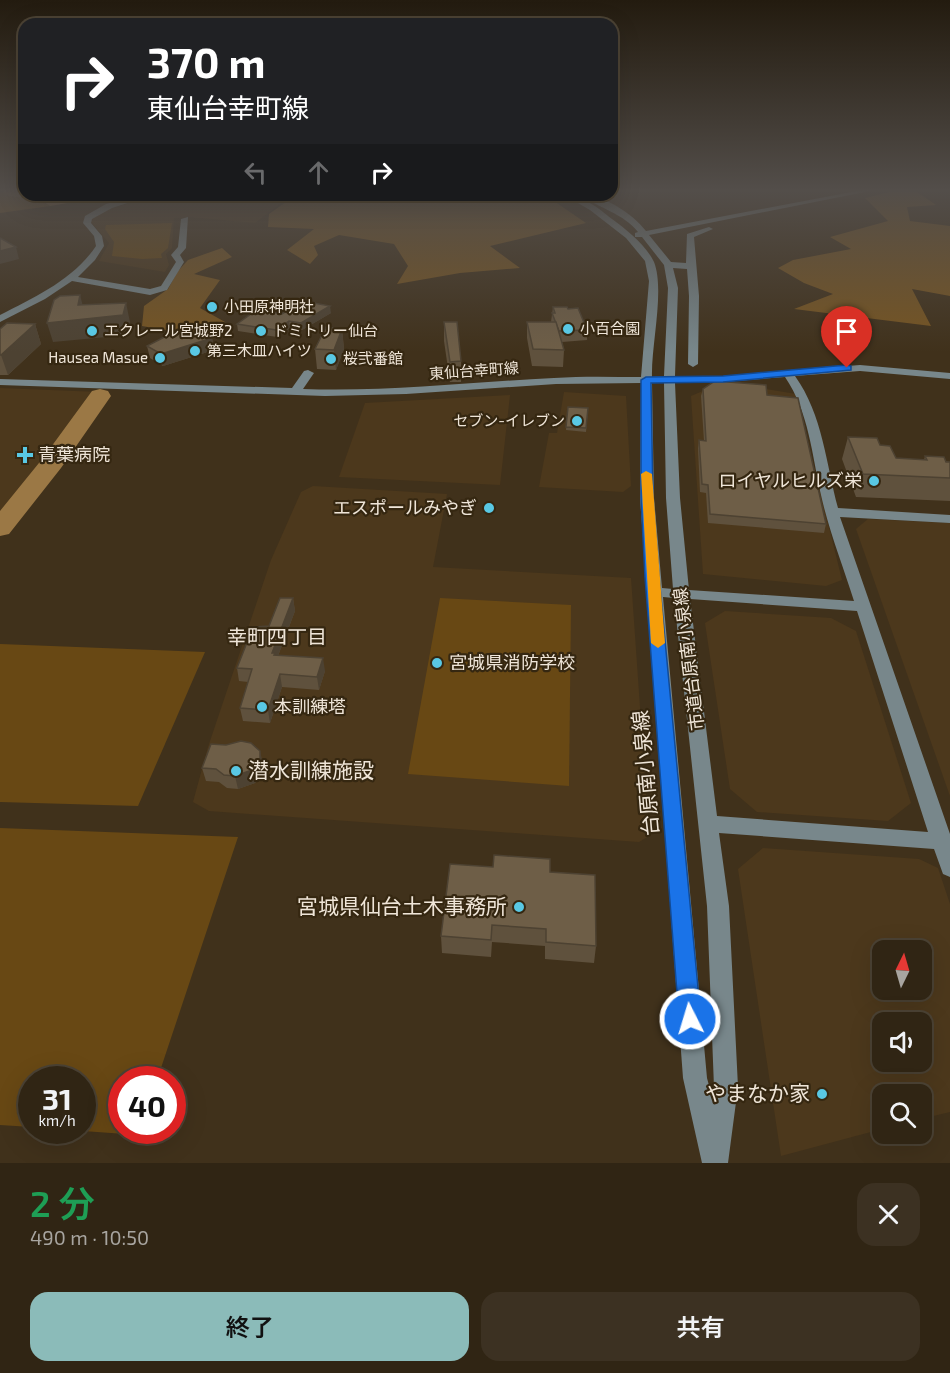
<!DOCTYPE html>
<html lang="ja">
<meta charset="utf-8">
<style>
:root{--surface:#302514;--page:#3c3122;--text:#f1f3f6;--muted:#a8a5a0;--line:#4b4234;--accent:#8bbbb9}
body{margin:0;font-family:"Exo 2","Noto Sans JP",sans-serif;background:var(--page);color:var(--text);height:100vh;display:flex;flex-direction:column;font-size:22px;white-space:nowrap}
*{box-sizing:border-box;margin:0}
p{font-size:20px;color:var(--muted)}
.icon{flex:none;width:33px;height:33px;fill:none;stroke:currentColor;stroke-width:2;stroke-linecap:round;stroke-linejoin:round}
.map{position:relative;height:1163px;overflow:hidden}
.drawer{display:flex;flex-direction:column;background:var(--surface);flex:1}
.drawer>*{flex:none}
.banner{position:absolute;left:18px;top:18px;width:600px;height:183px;border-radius:18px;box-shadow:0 6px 24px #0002,0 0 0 2px var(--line);background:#202124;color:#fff;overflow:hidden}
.needle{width:39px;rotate:5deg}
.fabs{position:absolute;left:872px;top:940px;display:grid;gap:12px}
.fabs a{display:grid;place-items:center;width:60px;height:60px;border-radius:12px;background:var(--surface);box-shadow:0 6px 24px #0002,0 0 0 2px var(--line);font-size:30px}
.speed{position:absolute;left:18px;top:1066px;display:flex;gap:12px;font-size:30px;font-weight:700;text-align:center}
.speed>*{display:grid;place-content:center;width:78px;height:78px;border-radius:50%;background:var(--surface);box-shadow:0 6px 24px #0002,0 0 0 2px var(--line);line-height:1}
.speed small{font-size:15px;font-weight:400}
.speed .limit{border:9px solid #d22;background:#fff;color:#111}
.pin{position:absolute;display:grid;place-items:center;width:51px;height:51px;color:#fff;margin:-62px -26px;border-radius:50% 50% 50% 0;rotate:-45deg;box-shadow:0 0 6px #0007}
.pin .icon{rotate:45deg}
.me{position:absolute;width:66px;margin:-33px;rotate:355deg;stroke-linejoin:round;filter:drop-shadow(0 0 4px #0008)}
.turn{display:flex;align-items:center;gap:21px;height:126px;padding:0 30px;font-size:27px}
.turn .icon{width:78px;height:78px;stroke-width:2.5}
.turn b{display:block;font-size:42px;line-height:51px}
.lanes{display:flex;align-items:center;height:57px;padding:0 30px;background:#0003;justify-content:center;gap:30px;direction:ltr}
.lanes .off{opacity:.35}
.round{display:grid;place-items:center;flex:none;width:63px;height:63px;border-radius:18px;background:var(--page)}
.headline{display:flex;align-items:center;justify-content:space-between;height:102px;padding:0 30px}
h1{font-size:36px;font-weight:600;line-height:45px;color:#1e9e55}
.primary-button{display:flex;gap:12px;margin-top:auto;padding:12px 30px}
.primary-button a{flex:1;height:69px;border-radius:18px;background:var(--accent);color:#111;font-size:24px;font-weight:600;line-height:69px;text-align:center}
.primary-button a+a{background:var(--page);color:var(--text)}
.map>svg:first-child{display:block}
.built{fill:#4c381c;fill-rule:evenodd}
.green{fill:#684814}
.forest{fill:#775521}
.water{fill:#9b7845}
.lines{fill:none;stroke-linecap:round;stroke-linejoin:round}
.river{fill:#9b7845;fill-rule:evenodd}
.minor{fill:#78878b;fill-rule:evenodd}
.wall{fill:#5f513d}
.shaded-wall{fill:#4d4232}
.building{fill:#6e5e47;stroke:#4d4232;stroke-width:1.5}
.route{fill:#1a73e8;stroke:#114b97;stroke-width:1.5}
.slow{fill:#f59e0b}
.poi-dot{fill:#59c8e4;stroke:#352711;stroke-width:2}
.labels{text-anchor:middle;stroke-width:4.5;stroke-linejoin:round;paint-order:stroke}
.far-poi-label{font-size:15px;fill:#efe5d8;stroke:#352711;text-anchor:start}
.far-street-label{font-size:15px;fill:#efe5d8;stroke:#352711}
.poi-label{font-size:18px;fill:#efe5d8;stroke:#352711;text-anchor:start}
.street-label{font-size:18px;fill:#efe5d8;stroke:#352711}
.neighbourhood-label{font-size:20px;fill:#efe5d8;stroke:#352711}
.near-poi-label{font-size:21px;fill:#efe5d8;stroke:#352711;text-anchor:end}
.near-street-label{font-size:21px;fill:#efe5d8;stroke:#352711}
</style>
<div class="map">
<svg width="950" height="1163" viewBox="0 0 950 1163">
<rect width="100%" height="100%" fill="#40311b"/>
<g class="built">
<path d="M156,195h136l-37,28 -65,-6 -16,1 -2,30 -6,6 3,11 -4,7 -66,-11 10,-18 -18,-21 3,-5 7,-5z"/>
<path d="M0,388l100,4 -100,125z"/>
<path d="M710,388l56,1 30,5 46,186 -16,6 -123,-12 -12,-178z"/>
<path d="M564,392l62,4 5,90 -8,6 -84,-5 10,-54h8z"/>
<path d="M510,395l-10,90 -161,-8 26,-74z"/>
<path d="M313,486l134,8 -14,73 198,11 18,258 -10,6 -430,-31 -16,-9 15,-55 63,-187 30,-68z"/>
<path d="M868,519l82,4v273l-94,-267z"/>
<path d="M725,611l106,7 25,13 55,172 -23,18 -131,-9 -27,-23 -25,-166z"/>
<path d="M763,848l156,11 19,9 12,36v208l-29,7v-24h-39v34l-101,27 -43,-287zM882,951h39v39h-39zM882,1023h39v39h-39z"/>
</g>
<g class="green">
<path d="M172,223l-4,25 -7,6 1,4 -20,1 -30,-3 2,-14 -9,-13 1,-4z"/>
<path d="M440,598l131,7 -2,181 -161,-12z"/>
<path d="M0,644l205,8 -67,154 -138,-4z"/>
<path d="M0,828l238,9 -81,243h-35v51h18l-1,4 -56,-4 -1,-51h-50l-1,47 -31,-2z"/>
</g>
<g class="forest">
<path d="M898,190h16l22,15 -29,2 3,14 40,5v70l-38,-7 19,37 -137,-17 39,-15 -29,-11 -26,-15 15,-8 58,-11 -21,-12 58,-16 -23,-23z"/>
<path d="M0,191c16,8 34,5 50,15l-50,7z"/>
<path d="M296,195h249l41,28 -96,23 30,22 -60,5 -63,11 11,-18 -14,-22 -55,-9 -25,11 4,9 -8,9 -23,-14 27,-21 -46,-2 1,-13z"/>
<path d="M222,248l10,9 -38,17 26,6 -20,28 25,14c-27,16 -54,9 -83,4l2,-20 24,-17 10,-18 10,-11z"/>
</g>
<path class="water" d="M0,190h24v5h91l-65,11 -11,-7 -30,-3z"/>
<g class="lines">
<path class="river" d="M100,389l8,2 3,5 -50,72 -52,66 -9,2v-25l43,-53 49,-67z"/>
<g class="minor">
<path d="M862,190h13l-226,45 22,27 15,1 1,-29 22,-7 4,2 -19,8 5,59 -1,68 -5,3 -5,-3 1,-68 -2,-27 -14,-1 5,20 -3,88h48l137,-11 90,8v6l-90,-8 -65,5c28,39 31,88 43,132l112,7v8l-110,-6 110,317v43l-7,-3 -9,-25 -215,-16 10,73 9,181 -10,76h-26l-19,-85 -43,-580 1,-115 -85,1 -150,10 -81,2 -325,-11v-6l292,9 12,-17 4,-1 6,3 -11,16c84,3 167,-7 251,-11 29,-2 58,-1 87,-1l8,-96 -4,-20 -19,-23 -36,-28 -26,-15c19,0 34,13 48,24 15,11 34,26 42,43 11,28 -3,83 -2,115l12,-1 4,-88 -4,-23 -22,-28h-7v-4l3,-1c-15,-19 -38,-23 -57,-37 23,0 51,18 65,36zM785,377c24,35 27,78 36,118 8,36 22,71 33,106l-165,-11 -9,-92 -5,-115 48,-1zM652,383h12l2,115 7,91 -11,-1 -8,-90zM663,597l11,1 33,308 7,181 -2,10 -5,-19zM690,599l167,12 71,221 -211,-16z"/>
<path d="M140,195h12l-40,13 -20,11 -1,4 11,13 2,10 -9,14 -17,17 72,12 11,-3 15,-24 -5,-7 7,-8 3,-28 7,-2 -2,31 -6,7 4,7 -17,28 -17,5 -78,-14 -27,18 -45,23v-7c35,-18 73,-35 96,-69l-2,-10 -11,-13 2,-7 21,-12z"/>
</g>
</g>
<g class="wall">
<path d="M553,307l15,2 19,21v10l-25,2 2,8 -1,17 -31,-1 -5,-28v-16h24z"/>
<path d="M331,313l-29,17 -12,-2 -13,9 -39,-6 -1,-7 45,-10z"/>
<path d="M444,322l17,39v21h-11l-6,-41z"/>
<path d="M35,324l6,20 -33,31h-8v-46z"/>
<path d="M342,329l2,20 -8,21 -19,-1 -2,-20z"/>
<path d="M212,338l2,12 -51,16 -13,-8 -3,-12z"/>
<path d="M703,389l64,6 59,129 -2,9 -116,-10 -2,-30 -6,-1 -2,-44 1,-8 5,1 -3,-45z"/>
<path d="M568,407l20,1 -2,24 -20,-2z"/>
<path d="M848,437l32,8 16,13 28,2 1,-4 25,6v39l-94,-4 -14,-38z"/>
<path d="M293,598l2,13 -17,45 47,15 -6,19 -37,-3 -12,36 -27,-2 -3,-13 8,-26 -9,-1 -2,-13 32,-42z"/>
<path d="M263,764v10l-8,9 -17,6 -11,-1 -8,-6 -13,-1 -4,-13z"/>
<path d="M550,872l46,74 -2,17 -49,-4v-13l-53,-4 -1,15 -49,-4 -1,-17z"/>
</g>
<g class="shaded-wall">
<path d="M16,247l3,12 -19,5v-13z"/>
<path d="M80,295l5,19 41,-11 4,19 -2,13 -75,7 -6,-19 31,-18z"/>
<path d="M330,306l1,7 -29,17 -1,-7z"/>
<path d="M289,321l1,7 -13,9 -1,-7z"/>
<path d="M35,324l6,20 -33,31 -7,-20z"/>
<path d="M342,329l2,20 -8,21 -2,-20z"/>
<path d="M212,338l2,12 -51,16 -2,-12z"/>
<path d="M293,598l2,13 -19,50 -4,-8z"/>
<path d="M323,658l2,13 -6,19 -2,-13z"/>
<path d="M280,674l2,13 -12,36 -2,-13z"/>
<path d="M260,751l3,13v10l-8,9 -17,6 -3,-13z"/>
</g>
<g class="building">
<path d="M0,238l16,9 -16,4z"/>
<path d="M80,295l-2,10 48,-2 -3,12 -76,8 7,-23 6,-4z"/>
<path d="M303,301l27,5 -29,17 -12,-2 -13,9 -39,-6 21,-15 24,5z"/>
<path d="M553,307h14l1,2 10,-1 9,22 -28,1 -7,-18h3z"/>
<path d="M444,322h13l4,39 -11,1z"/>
<path d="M527,322h29l8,28 -31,-1z"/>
<path d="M7,323l28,1 -34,31h-1v-26z"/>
<path d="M326,327l16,2 -8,21 -19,-1z"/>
<path d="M176,331l36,7 -51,16 -14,-8z"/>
<path d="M715,381l51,4 1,10 31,3 28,126 -116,-10 -2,-29 -6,-1 -3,-44 7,1 -3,-52z"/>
<path d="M568,407l20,1 -2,20 -20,-1z"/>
<path d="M848,437l29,1 3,7 10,1 6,12 31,2 -2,-4 19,1 2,5h4v16l-87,-4z"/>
<path d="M280,598h13l-21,55h3l-1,2 49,3 -6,19 -37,-3 -12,36 -28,-2 12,-39 -15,-1 16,-41 16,-1z"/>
<path d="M241,741l10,2 9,8v10l-8,9 -17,6 -11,-1 -8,-6 -14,-1 9,-24 15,1z"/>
<path d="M494,855l56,4v13l45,3 1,71 -50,-4v-13l-54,-4 -1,15 -50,-4 9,-72 43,3z"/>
</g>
<linearGradient id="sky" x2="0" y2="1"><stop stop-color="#231b0f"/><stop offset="0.54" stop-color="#534e4a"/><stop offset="1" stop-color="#534e4a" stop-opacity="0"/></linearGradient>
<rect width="950" height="352" fill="url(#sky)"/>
<path class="route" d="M847,365l4,1v4l-128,12 -72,1 2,115 6,79 42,442 -3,8 -8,3 -8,-3 -3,-8 -34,-442 -4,-79v-118l5,-3 77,-1z"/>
<path class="slow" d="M646,471l6,3 13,169 -7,5 -7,-5 -10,-169z"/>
<g class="poi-dot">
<circle cx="212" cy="307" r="6"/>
<circle cx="568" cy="329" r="6"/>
<circle cx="92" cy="331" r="6"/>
<circle cx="261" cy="331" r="6"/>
<circle cx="195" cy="351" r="6"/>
<circle cx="160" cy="358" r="6"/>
<circle cx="331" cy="359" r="6"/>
<circle cx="577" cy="421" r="6"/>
<path d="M22 446h6v6h6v6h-6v6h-6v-6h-6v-6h6z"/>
<circle cx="874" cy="481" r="6"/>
<circle cx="489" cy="508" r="6"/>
<circle cx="437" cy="663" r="6"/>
<circle cx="262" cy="707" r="6"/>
<circle cx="236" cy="771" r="6"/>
<circle cx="519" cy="907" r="6"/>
<circle cx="822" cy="1094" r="6"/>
</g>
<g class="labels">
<g class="far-poi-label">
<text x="224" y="312">小田原神明社</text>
<text x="580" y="334">小百合園</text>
<text x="104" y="336">エクレール宮城野2</text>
<text x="273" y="336">ドミトリー仙台</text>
<text x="207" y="356">第三木皿ハイツ</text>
<text x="148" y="363" text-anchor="end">Hausea Masue</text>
<text x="343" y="364">桜弐番館</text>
<text x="565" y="426" text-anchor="end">セブン-イレブン</text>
</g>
<g class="far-street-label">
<text transform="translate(474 371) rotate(-4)" y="5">東仙台幸町線</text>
</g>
<g class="poi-label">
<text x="38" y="461">青葉病院</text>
<text x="862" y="487" text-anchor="end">ロイヤルヒルズ栄</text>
<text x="477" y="514" text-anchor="end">エスポールみやぎ</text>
<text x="449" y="669">宮城県消防学校</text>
<text x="274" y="713">本訓練塔</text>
</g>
<g class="street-label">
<text transform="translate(689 659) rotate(-97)" y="6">市道台原南小泉線</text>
</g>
<g class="neighbourhood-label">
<text x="277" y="644">幸町四丁目</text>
</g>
<g class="near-poi-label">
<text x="248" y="778" text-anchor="start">潜水訓練施設</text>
<text x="507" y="914">宮城県仙台土木事務所</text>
<text x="810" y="1101">やまなか家</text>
</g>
<g class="near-street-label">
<text transform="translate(646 773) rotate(-95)" y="7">台原南小泉線</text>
</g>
</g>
</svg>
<div class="fabs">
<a><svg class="needle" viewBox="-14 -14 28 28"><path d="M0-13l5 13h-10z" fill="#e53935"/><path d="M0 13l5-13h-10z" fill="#a8a5a0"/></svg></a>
<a><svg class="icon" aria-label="sound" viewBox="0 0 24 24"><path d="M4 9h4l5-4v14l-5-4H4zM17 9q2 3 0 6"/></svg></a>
<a><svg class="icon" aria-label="search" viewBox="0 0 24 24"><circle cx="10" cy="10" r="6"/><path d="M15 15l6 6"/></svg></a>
</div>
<div class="speed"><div>31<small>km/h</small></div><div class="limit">40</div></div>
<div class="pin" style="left:847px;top:368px;background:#d93025"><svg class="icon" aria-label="arrive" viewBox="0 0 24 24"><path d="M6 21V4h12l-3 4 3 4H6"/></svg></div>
<svg class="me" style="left:690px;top:1019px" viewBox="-20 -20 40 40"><circle r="17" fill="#1a73e8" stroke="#fff" stroke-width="3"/><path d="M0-11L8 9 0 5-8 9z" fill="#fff"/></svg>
<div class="banner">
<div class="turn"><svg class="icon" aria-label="right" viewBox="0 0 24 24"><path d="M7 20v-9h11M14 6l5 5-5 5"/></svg><div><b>370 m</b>東仙台幸町線</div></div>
<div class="lanes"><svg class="icon off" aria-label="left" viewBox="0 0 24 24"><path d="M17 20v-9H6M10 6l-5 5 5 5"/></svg><svg class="icon off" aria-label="ahead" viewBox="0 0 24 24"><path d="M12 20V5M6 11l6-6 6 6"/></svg><svg class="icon" aria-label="right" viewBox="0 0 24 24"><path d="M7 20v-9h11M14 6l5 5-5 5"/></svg></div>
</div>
</div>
<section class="drawer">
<div class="headline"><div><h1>2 分</h1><p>490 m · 10:50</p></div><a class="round"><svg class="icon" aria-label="close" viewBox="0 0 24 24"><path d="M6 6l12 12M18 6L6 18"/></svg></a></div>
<div class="primary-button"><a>終了</a><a>共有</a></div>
</section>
